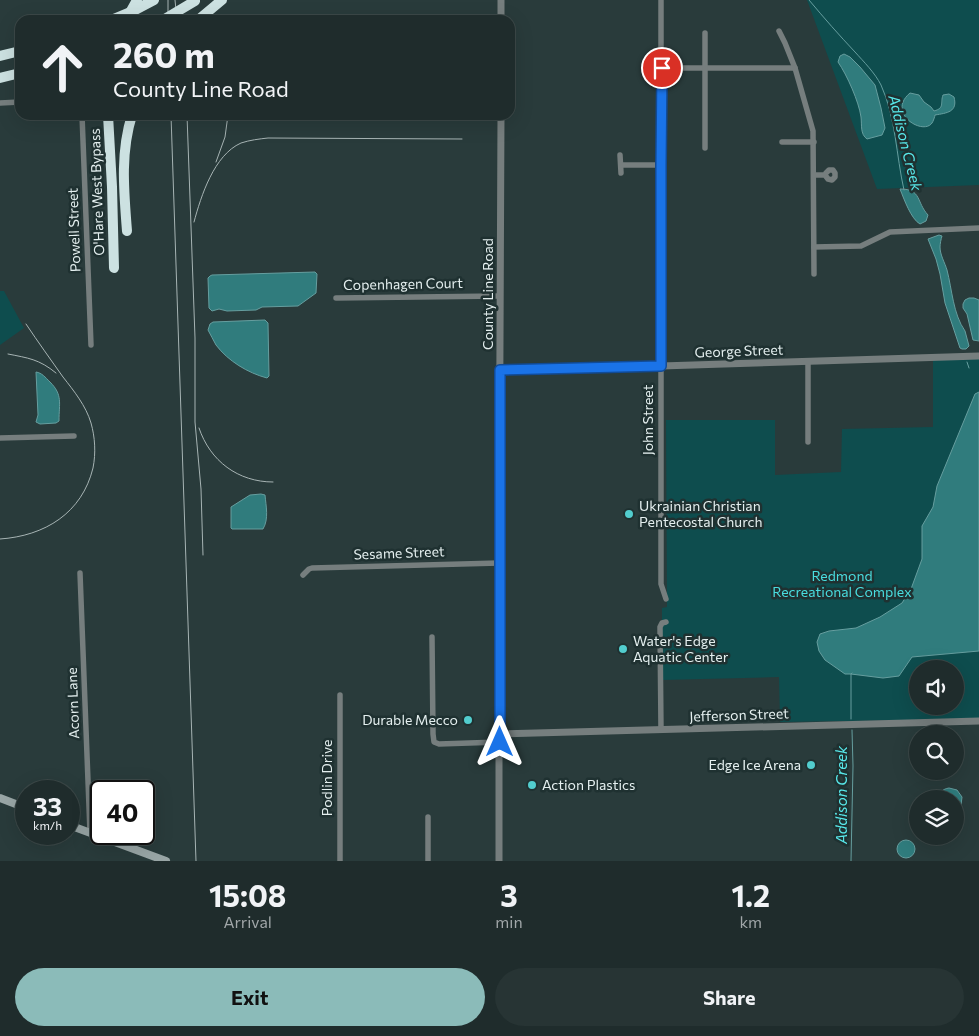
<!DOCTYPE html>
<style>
:root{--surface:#1f2c2c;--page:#273434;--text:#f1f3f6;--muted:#a1a7a9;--line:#3c4848;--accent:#8bbbb9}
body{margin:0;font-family:Commissioner,sans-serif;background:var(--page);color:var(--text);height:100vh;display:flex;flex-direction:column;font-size:19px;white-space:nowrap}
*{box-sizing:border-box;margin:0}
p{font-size:16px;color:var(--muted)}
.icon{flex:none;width:28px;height:28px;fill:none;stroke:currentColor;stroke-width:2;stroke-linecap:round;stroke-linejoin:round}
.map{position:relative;height:861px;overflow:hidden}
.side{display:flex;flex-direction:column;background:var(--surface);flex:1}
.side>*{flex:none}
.hud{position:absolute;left:15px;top:15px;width:500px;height:105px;border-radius:15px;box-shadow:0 5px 20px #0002,0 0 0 1px var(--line);background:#1f2c2c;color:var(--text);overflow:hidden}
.tools{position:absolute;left:909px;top:660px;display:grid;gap:10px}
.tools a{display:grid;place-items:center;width:55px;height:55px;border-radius:50%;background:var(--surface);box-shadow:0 5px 20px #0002,0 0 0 1px var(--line);font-size:25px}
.speed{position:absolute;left:15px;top:780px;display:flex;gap:10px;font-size:25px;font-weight:700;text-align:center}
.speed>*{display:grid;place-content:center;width:65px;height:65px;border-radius:50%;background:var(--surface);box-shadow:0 5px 20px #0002,0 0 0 1px var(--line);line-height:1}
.speed small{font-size:12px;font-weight:400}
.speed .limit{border:2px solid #111;border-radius:8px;background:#fff;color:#111}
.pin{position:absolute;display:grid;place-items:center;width:42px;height:42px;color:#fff;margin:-21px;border:2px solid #fff;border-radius:50%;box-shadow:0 1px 5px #0007}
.me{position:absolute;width:55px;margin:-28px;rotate:0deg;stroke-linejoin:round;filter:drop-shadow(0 0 4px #0008)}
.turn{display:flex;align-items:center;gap:18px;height:105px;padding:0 15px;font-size:22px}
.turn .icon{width:65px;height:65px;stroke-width:2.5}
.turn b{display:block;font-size:35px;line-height:42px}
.eta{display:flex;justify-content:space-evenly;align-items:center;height:85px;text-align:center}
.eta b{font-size:30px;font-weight:700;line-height:35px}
.primary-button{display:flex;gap:10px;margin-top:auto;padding:10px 15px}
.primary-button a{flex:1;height:58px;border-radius:30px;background:var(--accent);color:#111;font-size:20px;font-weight:700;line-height:58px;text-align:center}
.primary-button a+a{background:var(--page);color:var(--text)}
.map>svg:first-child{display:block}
.green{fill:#0e4d4e;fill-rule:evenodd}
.water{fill:#307c7d;stroke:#669e9f}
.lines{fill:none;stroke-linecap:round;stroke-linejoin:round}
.stream{stroke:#669e9f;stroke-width:1}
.minor{stroke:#767e7e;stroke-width:5.5}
.tertiary{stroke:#767e7e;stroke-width:7}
.secondary{stroke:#99a6a6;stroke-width:8}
.motorway{stroke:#cce1e1;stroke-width:10}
.rail{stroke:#a7b4b4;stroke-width:1}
.motorway-bridge{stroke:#cce1e1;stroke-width:10}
.route-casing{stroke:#114b97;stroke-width:12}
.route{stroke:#1a73e8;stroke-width:9}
.poi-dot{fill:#52cdce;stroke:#1f3131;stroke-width:2}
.labels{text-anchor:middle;stroke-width:5;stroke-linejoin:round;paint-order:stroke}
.street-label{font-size:14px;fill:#e4efef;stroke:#1f3131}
.poi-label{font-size:14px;fill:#e4efef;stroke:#1f3131;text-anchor:start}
.park-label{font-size:14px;fill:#49dddf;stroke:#1f3131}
.water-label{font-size:15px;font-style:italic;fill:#58e9eb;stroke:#1f3131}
</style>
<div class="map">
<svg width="979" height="861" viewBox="0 0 979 861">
<rect width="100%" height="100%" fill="#293b3b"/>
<g class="green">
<path d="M807,0h172v185l-102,4z"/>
<path d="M0,291h4l20,37 -24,17z"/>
<path d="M979,358v361l-199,3 -1,-45 -117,3v-72l5,-1 -1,-187h109v55l66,-3 1,-43 91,-2v-68zM918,669h37v37h-37z"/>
</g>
<g class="water">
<path d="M844,54l6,3 10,10 15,18 6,23 4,20 -3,7 -15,4c-7,-5 -5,-14 -6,-22 -2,-15 -14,-42 -23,-55l2,-6z"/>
<path d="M910,93l9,2 5,7 7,5 3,4c11,-3 6,-8 9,-16l6,-1 5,3c4,15 -7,16 -19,18 0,1 -2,7 -3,8 -9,13 -46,-10 -22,-30z"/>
<path d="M900,189c22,0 16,13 28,26l-2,6 -6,3c-9,-5 -16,-25 -20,-35z"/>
<path d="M939,235l3,1c-1,3 -2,8 -2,11 0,8 5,16 7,23 5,19 6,44 18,61l4,15 -3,3h-4l-2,-1 -15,-45 -5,-29 -4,-15 -8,-20z"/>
<path d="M315,272l2,2 -1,19 -18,13 -36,1 -6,3 -29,1 -8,-2 -7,2 -3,-3 -1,-30 2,-2 2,-1z"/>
<path d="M969,298h5l5,2v41l-6,-1 -6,-26 -4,-6v-4l2,-4z"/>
<path d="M265,320l3,3 1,53 -2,2c-19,-5 -39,-17 -51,-33 -3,-5 -5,-10 -8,-15l2,-6 3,-2z"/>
<path d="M36,372c6,1 9,5 14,10 13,13 9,21 9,39l-3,2 -16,1 -4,-2 2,-7z"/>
<path d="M979,392v259l-67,6 -13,19 -16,2 -32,-4h-6l-20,-14 -6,-9 -2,-9 3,-8 9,-3 27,-3 24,-11 22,-14 9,-14 11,-30v-33l11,-19 4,-21 38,-92z"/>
<path d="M261,494l4,1c1,11 4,24 -2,34h-31l-1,-1v-21l19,-12z"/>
<path d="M949,788l8,2 5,7 -1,8 -6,6v-12h-17c1,-7 5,-10 11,-11z"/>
<circle cx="906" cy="849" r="9"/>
</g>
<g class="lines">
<g class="stream">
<path d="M809,0c15,18 30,35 46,52 9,10 20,21 26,33 15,33 15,70 23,105"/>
<path d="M967,362l2,6"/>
<path d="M851,719v-45l1,-1"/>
<path d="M851,861l2,-95 -1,-36"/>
</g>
<g class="minor">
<path d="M661,0v584l5,15"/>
<path d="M779,31l6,12 10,25 18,63 1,143"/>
<path d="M662,68h133"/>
<path d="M0,103l20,-1"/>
<path d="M82,115l9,230"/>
<path d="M782,142h32"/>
<path d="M705,148v-115"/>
<path d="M620,155l1,18"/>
<path d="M621,165h40"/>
<path d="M814,175h11l3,4 4,1 3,-3v-4l-2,-3h-4l-3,3 -1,2"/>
<path d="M814,247l47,-1 29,-14 89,-4"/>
<path d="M336,298l164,-2"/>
<path d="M0,438l74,-2"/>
<path d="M808,442v-81"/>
<path d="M80,573l10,260"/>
<path d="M303,575l6,-6 3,-1 187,-5"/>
<path d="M432,637l1,97 1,8 5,2 61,-2"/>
<path d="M661,730l-1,-103 2,-4 4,-1"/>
<path d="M428,817v44"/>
<path d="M340,861v-166"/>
</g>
<g class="tertiary">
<path d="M501,20v-20"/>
<path d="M500,370l161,-4 318,-10"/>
<path d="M500,734l479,-13"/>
<path d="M499,861v-298l2,-448"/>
</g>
<g class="secondary">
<path d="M0,798l26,10"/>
<path d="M69,825l97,36"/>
</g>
<g class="motorway">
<path d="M111,20l24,-10 19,-10"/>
<path d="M198,20l24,-20"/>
<path d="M0,56l20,-5"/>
<path d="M0,78l20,-5"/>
<path d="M108,115l4,72 2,81"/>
<path d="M127,231c-3,-39 -7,-78 5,-116"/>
</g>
<g class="rail">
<path d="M168,0v20"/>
<path d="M175,0l2,20"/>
<path d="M171,115l25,746"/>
<path d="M187,115l8,223v84l6,67 2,66"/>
<path d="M216,162l9,-25 3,-22"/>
<path d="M194,222c7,-26 20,-67 47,-79 9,-3 18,-4 27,-5l194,1"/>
<path d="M8,354c20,4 31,5 48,19"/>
<path d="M199,428c11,33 39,54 74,54"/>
<path d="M0,539c45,-3 82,-26 93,-71 3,-15 2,-31 -2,-45 -5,-17 -17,-32 -28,-46 -12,-17 -25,-35 -37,-53"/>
</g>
<g class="motorway-bridge">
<path d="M126,20l11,-20"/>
<path d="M163,20l32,-19"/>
</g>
</g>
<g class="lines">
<defs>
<path id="route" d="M500,742v-372l161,-4v-201l1,-97"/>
</defs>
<use href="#route" class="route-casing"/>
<use href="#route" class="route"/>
</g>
<g class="poi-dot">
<circle cx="629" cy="514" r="5"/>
<circle cx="623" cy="649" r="5"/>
<circle cx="468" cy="720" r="5"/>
<circle cx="811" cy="765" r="5"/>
<circle cx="532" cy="785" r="5"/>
</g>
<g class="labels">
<g class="street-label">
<text transform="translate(97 192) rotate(-92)" y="5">O'Hare West Bypass</text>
<text transform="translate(74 230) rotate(-92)" y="5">Powell Street</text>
<text transform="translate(403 284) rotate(-1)" y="5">Copenhagen Court</text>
<text transform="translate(488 294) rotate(-90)" y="5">County Line Road</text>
<text transform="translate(739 351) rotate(-2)" y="5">George Street</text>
<text transform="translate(648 420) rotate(-90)" y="5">John Street</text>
<text transform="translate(399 553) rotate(-2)" y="5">Sesame Street</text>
<text transform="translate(73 703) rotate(-92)" y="5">Acorn Lane</text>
<text transform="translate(739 715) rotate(-2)" y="5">Jefferson Street</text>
<text transform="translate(327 778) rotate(-90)" y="5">Podlin Drive</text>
</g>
<g class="poi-label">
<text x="639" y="511">Ukrainian Christian<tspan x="639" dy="16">Pentecostal Church</tspan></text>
<text x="633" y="646">Water's Edge<tspan x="633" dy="16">Aquatic Center</tspan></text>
<text x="458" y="725" text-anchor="end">Durable Mecco</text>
<text x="801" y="770" text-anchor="end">Edge Ice Arena</text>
<text x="542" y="790">Action Plastics</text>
</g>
<g class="park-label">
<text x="842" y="581">Redmond<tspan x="842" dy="16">Recreational Complex</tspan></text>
</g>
<g class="water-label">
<text transform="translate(905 143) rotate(76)" y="5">Addison Creek</text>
<text transform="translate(842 795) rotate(-90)" y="5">Addison Creek</text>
</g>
</g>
</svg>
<div class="tools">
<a><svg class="icon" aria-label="sound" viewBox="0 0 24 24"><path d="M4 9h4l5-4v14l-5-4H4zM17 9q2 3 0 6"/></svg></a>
<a><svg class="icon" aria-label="search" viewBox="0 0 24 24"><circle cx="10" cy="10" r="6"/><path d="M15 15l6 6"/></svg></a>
<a><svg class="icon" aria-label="layers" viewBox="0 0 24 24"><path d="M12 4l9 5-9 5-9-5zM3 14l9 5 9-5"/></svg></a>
</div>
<div class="speed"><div>33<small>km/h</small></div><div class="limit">40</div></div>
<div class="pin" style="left:662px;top:68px;background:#d93025"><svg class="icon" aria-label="arrive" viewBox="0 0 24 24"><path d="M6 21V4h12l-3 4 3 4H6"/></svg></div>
<svg class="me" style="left:500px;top:742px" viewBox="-20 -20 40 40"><path d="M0-17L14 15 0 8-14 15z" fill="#1a73e8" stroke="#fff" stroke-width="4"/></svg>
<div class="hud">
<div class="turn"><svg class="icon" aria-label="ahead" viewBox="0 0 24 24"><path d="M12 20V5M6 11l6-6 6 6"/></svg><div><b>260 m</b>County Line Road</div></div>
</div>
</div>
<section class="side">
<div class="eta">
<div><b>15:08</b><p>Arrival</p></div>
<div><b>3</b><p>min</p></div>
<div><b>1.2</b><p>km</p></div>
</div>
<div class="primary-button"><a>Exit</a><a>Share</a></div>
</section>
